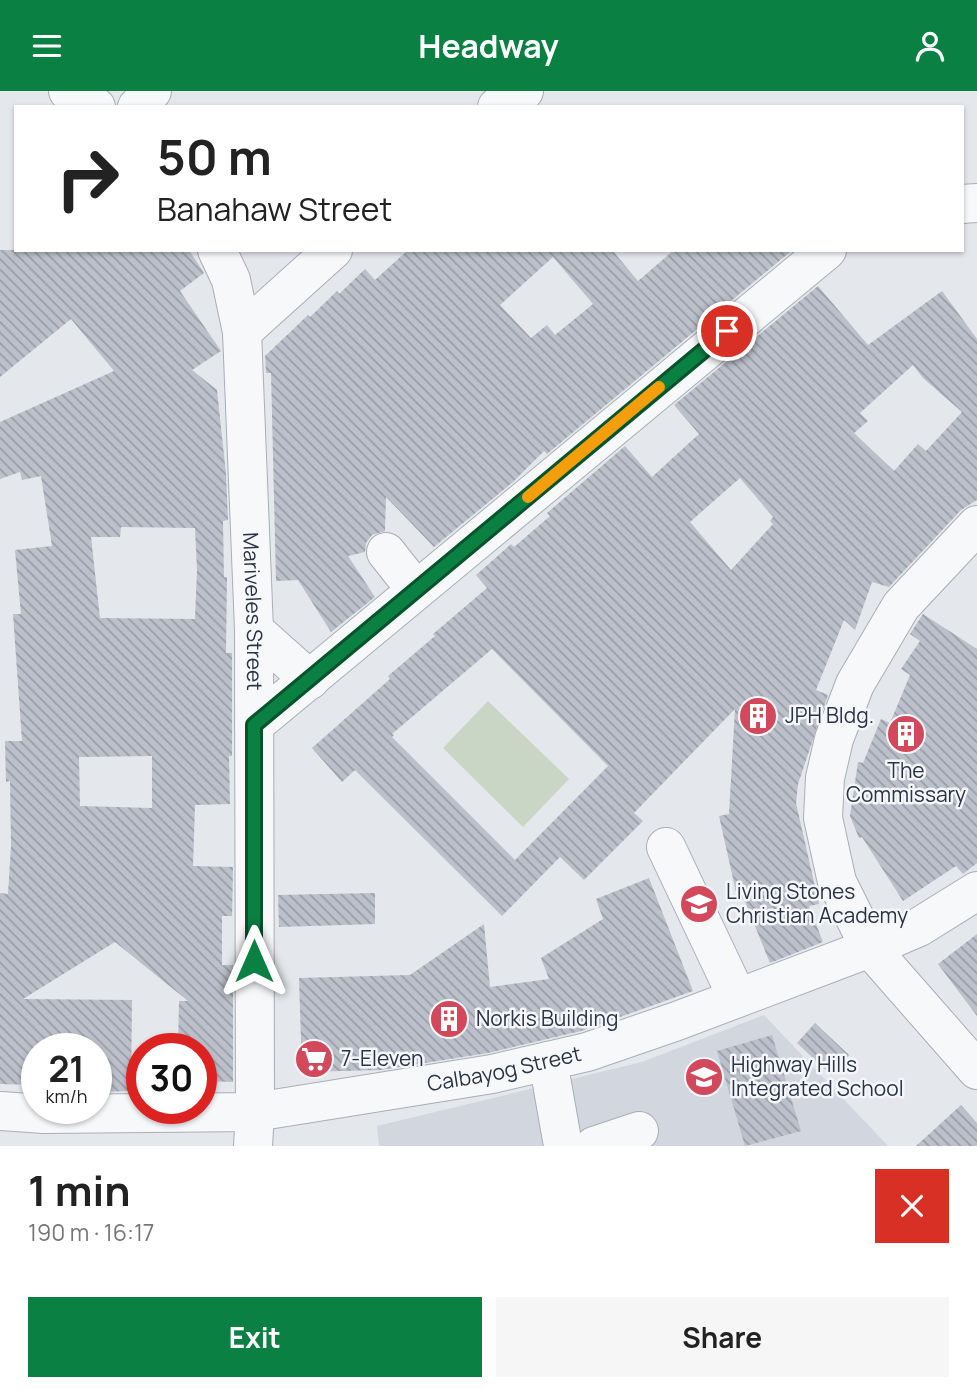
<!DOCTYPE html>
<meta charset="utf-8">
<style>
:root{--surface:#fff;--page:#f6f6f6;--text:#222;--muted:#767676;--accent:#0b8043}
body{margin:0;font-family:Manrope,sans-serif;background:var(--page);color:var(--text);height:100vh;display:flex;flex-direction:column;font-size:26px;white-space:nowrap}
*{box-sizing:border-box;margin:0}
p{font-size:23px;color:var(--muted)}
.icon{flex:none;width:38px;height:38px;fill:none;stroke:currentColor;stroke-width:2;stroke-linecap:round;stroke-linejoin:round}
.map{position:relative;height:1055px;overflow:hidden}
.side{display:flex;flex-direction:column;background:var(--surface);flex:1}
.side>*{flex:none}
.hud{position:absolute;left:14px;top:14px;width:950px;height:147px;border-radius:0px;box-shadow:0 2px 5px #0004;background:#fff;color:var(--text);overflow:hidden}
.speed{position:absolute;left:21px;top:942px;display:flex;gap:14px;font-size:35px;font-weight:700;text-align:center}
.speed>*{display:grid;place-content:center;width:91px;height:91px;border-radius:50%;background:var(--surface);box-shadow:0 2px 5px #0004;line-height:1}
.speed small{font-size:18px;font-weight:400}
.speed .limit{border:10px solid #d22;background:#fff;color:#111}
.pin{position:absolute;display:grid;place-items:center;width:60px;height:60px;color:#fff;margin:-30px;border:4px solid #fff;border-radius:50%;box-shadow:0 2px 7px #0007}
.me{position:absolute;width:77px;margin:-38px;rotate:0deg;stroke-linejoin:round;filter:drop-shadow(0 0 5px #0008)}
.turn{display:flex;align-items:center;gap:24px;height:147px;padding:0 28px;font-size:32px}
.turn .icon{width:91px;height:91px;stroke-width:2.5}
.turn b{display:block;font-size:49px;line-height:60px}
.round{display:grid;place-items:center;flex:none;width:74px;height:74px;border-radius:0px;background:var(--page)}
.head{display:flex;align-items:center;justify-content:space-between;height:119px;padding:0 28px}
h1{font-size:42px;font-weight:700;line-height:52px}
.cta{display:flex;gap:14px;margin-top:auto;padding:14px 28px}
.cta a{flex:1;height:80px;border-radius:0px;background:var(--accent);color:#fff;font-size:28px;font-weight:700;line-height:80px;text-align:center}
.cta a+a{background:var(--page);color:var(--text)}
header{display:flex;justify-content:space-between;align-items:center;height:91px;padding:0 28px;background:var(--accent);color:#fff;font-size:32px;font-weight:700}
.map>svg:first-child{display:block}
.built{fill:#d2d6de}
.pitch{fill:#c9d6c5}
.building{fill:url(#building-back-hatch);fill-rule:evenodd}
.lines{fill:none;stroke-linecap:round;stroke-linejoin:round}
.minor-casing{stroke:#a9aeb7;stroke-width:40}
.minor{stroke:#f7f8fa;stroke-width:38}
.route-casing{stroke:#07532c;stroke-width:18}
.route{stroke:#0b8043;stroke-width:12}
.slow{stroke:#f59e0b;stroke-width:12}
.labels{text-anchor:middle;stroke-width:5;stroke-linejoin:round;paint-order:stroke}
.street-label{font-size:21px;fill:#2b3445;stroke:#f4f6f9}
.poi-label{font-size:21px;fill:#2b3445;stroke:#f4f6f9;text-anchor:start}
</style>
<header><svg class="icon" aria-label="menu" viewBox="0 0 24 24"><path d="M4 6h16M4 12h16M4 18h16"/></svg>Headway<svg class="icon" aria-label="person" viewBox="0 0 24 24"><circle cx="12" cy="8" r="4"/><path d="M4 21q1-7 8-7t8 7"/></svg></header>
<div class="map">
<svg width="977" height="1055" viewBox="0 0 977 1055">
<defs>
<pattern id="building-back-hatch" width="6" height="6" patternUnits="userSpaceOnUse" patternTransform="scale(1.75)"><rect width="6" height="6" fill="#bbc0ca"/><path d="M-1 5l2 2M0 0l6 6M5-1l2 2" fill="none" stroke="#989da6"/></pattern>
</defs>
<rect width="100%" height="100%" fill="#e4e7ec"/>
<path class="built" d="M764,924l124,131h-509l-2,-20 265,-64z"/>
<path class="pitch" d="M488,610l81,78 -46,48 -80,-79z"/>
<g class="building">
<path d="M0,159h189l15,23 -24,18 41,60 -29,19 25,20 9,84 2,46 -5,1 1,56h3l-1,76h6v103h-3l1,48 -35,1 -2,61 40,1 -1,49h-10v49h11v117l-32,-1v-33h-23l1,-47h9l-73,-59 -92,57 109,1 -1,91 -35,1v-44h-59v37l-37,-1v-191l8,1 3,-48 -1,-65 -4,1 -1,-41h17l-9,-127h8l-6,-64 37,-4 -11,-70 -19,4 -2,-8 -20,7v-57l114,-51 -43,-52 -71,58zM121,436l74,1 2,42 -2,49 -95,-1 -9,-81h29zM152,665v52l-72,-2 -1,-49z"/>
<path d="M408,159h204l26,31 36,-31h114l2,2 -243,202 -3,-3 -31,31 -79,65 -48,-50 -1,34 -13,4 -6,8 -1,9 -17,4 27,41 -44,35 -33,-52 -22,1 -5,-208h-5l-1,-17 43,-41 2,2 27,-26 2,3 26,-25 10,11zM553,166l40,47 -38,31 -8,-10 -16,13 -31,-33z"/>
<path d="M818,195l50,59 74,-54 35,48v161l-16,10 -72,77 -17,-5 -17,48 -11,-10 -28,70 12,5 -30,89 -2,19 23,101 -10,2 14,36 -53,21 -26,-64 -6,2 -19,-85 10,-2 6,-105 -101,104 9,8 -59,59 -24,-23 -58,59 -147,-146 -13,12 -30,-34 78,-69 -2,-3 47,-40 -2,-2 54,-46 -11,-13 35,-31 3,3 36,-31 -3,-3 78,-67 27,31 47,-43 -25,-29zM913,274l10,13 39,34 -36,39 -8,-7 -24,27 -40,-38 14,-12 -8,-8zM740,387l33,39 -3,4 3,3 -42,46 -41,-48zM492,558l116,117 -93,94 -123,-123 2,-2 -2,-1z"/>
<path d="M923,523l54,35v214l-14,11 -7,-8 -53,35 -41,-64 -3,1 -9,-22 8,-54 5,1 18,-44 9,4 20,-48 -9,-6 19,-28 -10,-7z"/>
<path d="M649,787l44,113 -112,40 -93,22 -107,17 -79,2 -3,-94 111,-3 74,-51 6,63 59,-8 -8,-21 62,-39 -7,-20z"/>
<path d="M375,802v31l-96,3 -1,-32z"/>
<path d="M977,843v82l-39,-52z"/>
<path d="M815,932l34,32 -18,20 -34,-32z"/>
<path d="M772,944l29,96 -56,15 -28,-95z"/>
<path d="M961,1014l16,18v23h-61z"/>
</g>
<g class="lines">
<defs>
<g id="minor">
<path d="M68,0l28,16"/>
<path d="M137,16l15,-16"/>
<path d="M497,16l27,-16"/>
<path d="M962,113l15,-1"/>
<path id="s1" d="M217,159l14,30 11,52 12,298 1,482 -2,34"/>
<path d="M242,241l91,-82"/>
<path d="M977,434l-76,81 -46,78 -21,55 -9,39 -2,40 14,64 33,66 107,122"/>
<path d="M386,461l30,38"/>
<path d="M254,539l56,50"/>
<path d="M254,634l573,-475"/>
<path d="M666,756l64,135 5,17"/>
<path d="M548,970l14,79 3,6"/>
<path id="s2" d="M0,1020l44,3 211,-2 237,-38 95,-22 90,-31 193,-73 49,-21 58,-36"/>
<path d="M594,1055l45,-15"/>
</g>
</defs>
<use href="#minor" class="minor-casing"/>
<use href="#minor" class="minor"/>
</g>
<g class="lines">
<defs>
<path id="route" d="M254,870v-236l473,-394"/>
</defs>
<use href="#route" class="route-casing"/>
<use href="#route" class="route"/>
<path class="slow" d="M528,406l131,-110"/>
</g>
<defs>
<symbol id="building-disc" viewBox="-11 -11 22 22"><circle r="9.5" fill="#d1495b" stroke="#f4f6f9"/><path d="M-4-6H4V6H1V3H-1V6H-4ZM-2.5-4.3h1.7v1.8h-1.7ZM.8-4.3h1.7v1.8H.8ZM-2.5-1h1.7V.8h-1.7ZM.8-1h1.7V.8H.8Z" fill="#fff"/></symbol>
<symbol id="school-disc" viewBox="-11 -11 22 22"><circle r="9.5" fill="#d1495b" stroke="#f4f6f9"/><path d="M0-5L7-2L0 1L-7-2ZM-4 1L0 2.5L4 1V4Q0 6-4 4Z" fill="#fff"/></symbol>
<symbol id="supermarket-disc" viewBox="-11 -11 22 22"><circle r="9.5" fill="#d1495b" stroke="#f4f6f9"/><path d="M-6-5.5h2.5l.6 2H6L4.5 2H-2.5L-4.4-4H-6ZM-1.5 3.2a1.3 1.3 0 1 0 .1 0ZM3 3.2a1.3 1.3 0 1 0 .1 0Z" fill="#fff"/></symbol>
</defs>
<g fill-rule="evenodd">
<use href="#building-disc" x="736" y="603" width="44" height="44"/>
<use href="#building-disc" x="884" y="621" width="44" height="44"/>
<use href="#school-disc" x="677" y="791" width="44" height="44"/>
<use href="#building-disc" x="427" y="906" width="44" height="44"/>
<use href="#supermarket-disc" x="292" y="946" width="44" height="44"/>
<use href="#school-disc" x="682" y="964" width="44" height="44"/>
</g>
<g class="labels">
<g class="street-label">
<text dy="7" stroke="none"><textPath href="#s1" startOffset="366">Mariveles Street</textPath></text>
<text dy="7" stroke="none"><textPath href="#s2" startOffset="508">Calbayog Street</textPath></text>
</g>
<g class="poi-label">
<text x="785" y="632">JPH Bldg.</text>
<text x="906" y="687" text-anchor="middle">The<tspan x="906" dy="24">Commissary</tspan></text>
<text x="726" y="808">Living Stones<tspan x="726" dy="24">Christian Academy</tspan></text>
<text x="476" y="935">Norkis Building</text>
<text x="341" y="975">7-Eleven</text>
<text x="731" y="981">Highway Hills<tspan x="731" dy="24">Integrated School</tspan></text>
</g>
</g>
</svg>
<div class="speed"><div>21<small>km/h</small></div><div class="limit">30</div></div>
<div class="pin" style="left:727px;top:240px;background:#d93025"><svg class="icon" aria-label="arrive" viewBox="0 0 24 24"><path d="M6 21V4h12l-3 4 3 4H6"/></svg></div>
<svg class="me" style="left:254px;top:870px" viewBox="-20 -20 40 40"><path d="M0-17L14 15 0 8-14 15z" fill="#0b8043" stroke="#fff" stroke-width="4"/></svg>
<div class="hud">
<div class="turn"><svg class="icon" aria-label="right" viewBox="0 0 24 24"><path d="M7 20v-9h11M14 6l5 5-5 5"/></svg><div><b>50 m</b>Banahaw Street</div></div>
</div>
</div>
<section class="side">
<div class="head"><div><h1>1 min</h1><p>190 m · 16:17</p></div><a class="round" style="background:#d93025;color:#fff"><svg class="icon" aria-label="close" viewBox="0 0 24 24"><path d="M6 6l12 12M18 6L6 18"/></svg></a></div>
<div class="cta"><a>Exit</a><a>Share</a></div>
</section>
